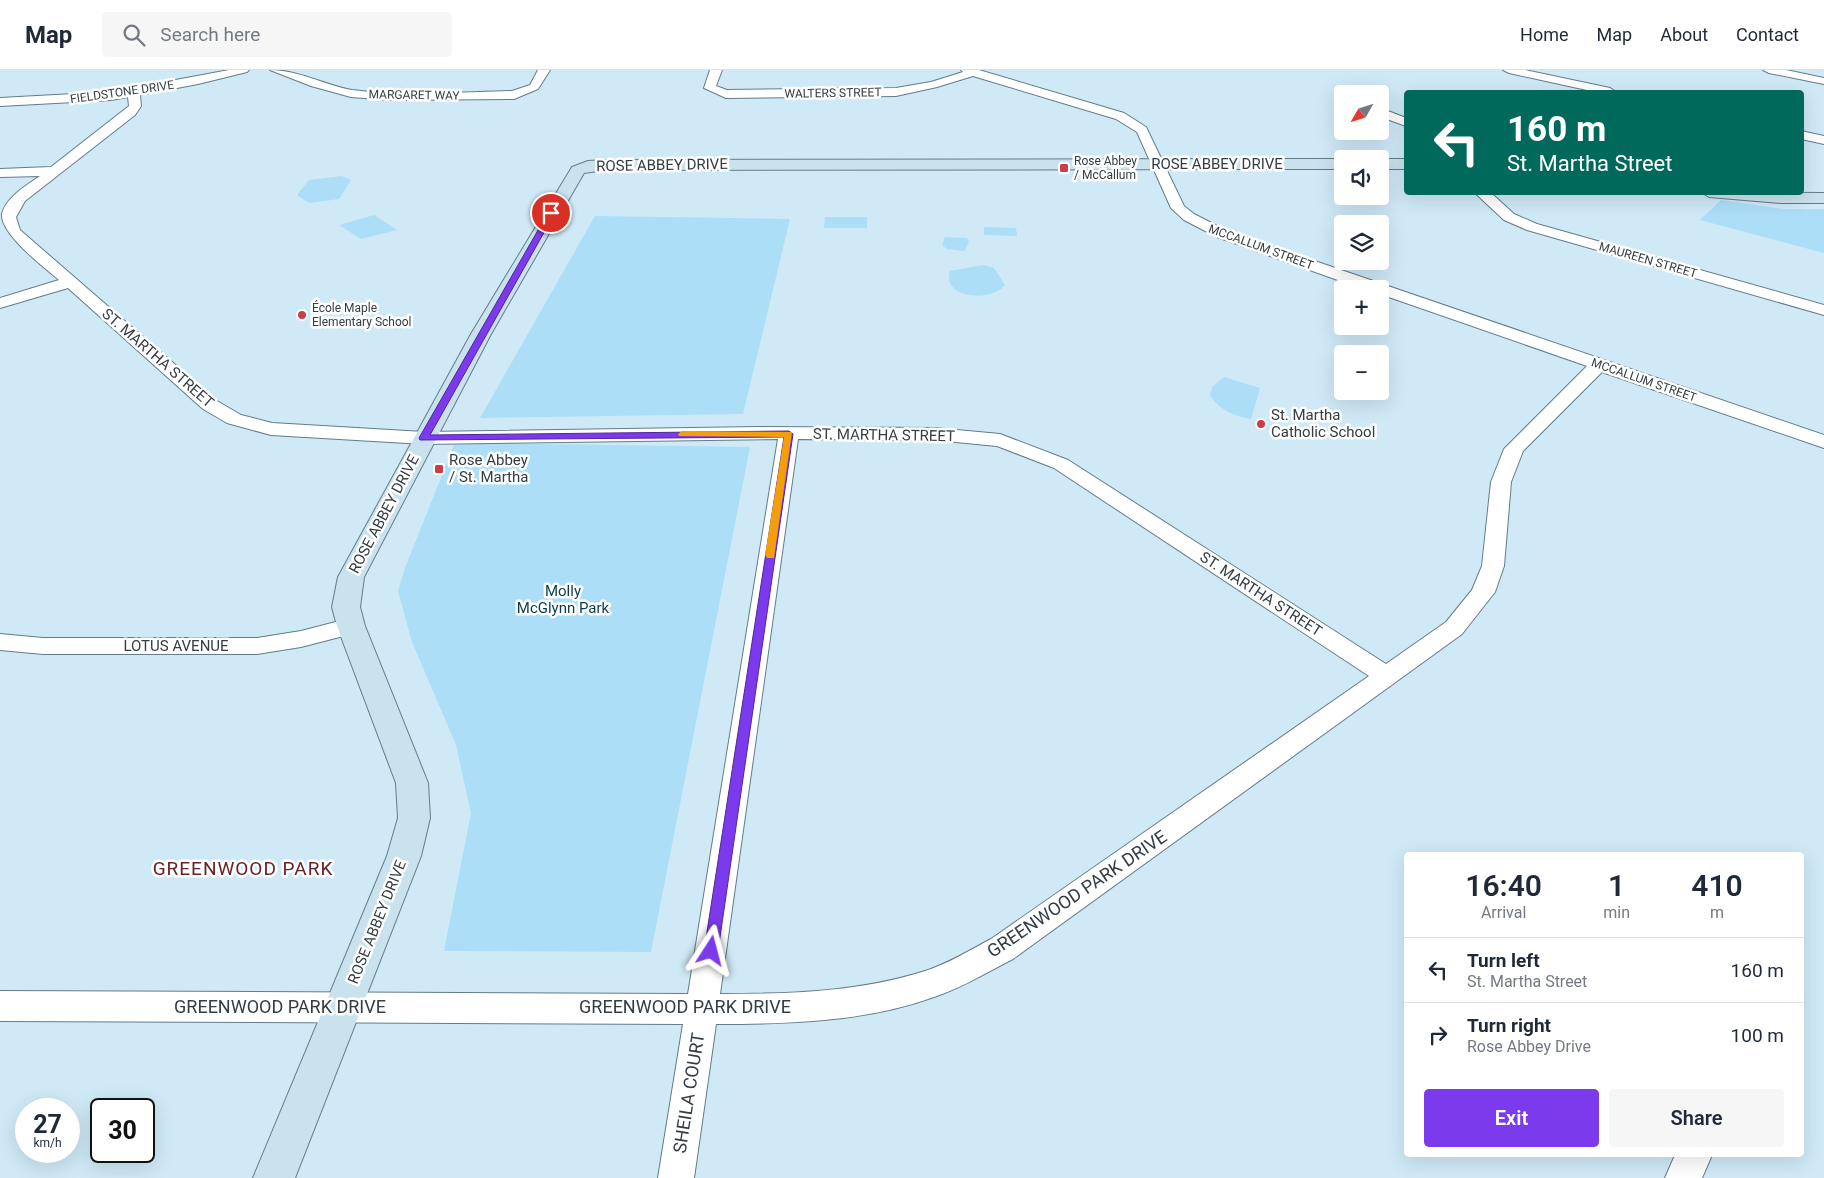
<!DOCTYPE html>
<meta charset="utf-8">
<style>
:root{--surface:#fff;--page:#f6f6f7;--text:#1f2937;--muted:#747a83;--line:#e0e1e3;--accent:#7c3aed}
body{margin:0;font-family:Roboto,sans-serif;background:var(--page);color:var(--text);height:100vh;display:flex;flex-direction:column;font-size:19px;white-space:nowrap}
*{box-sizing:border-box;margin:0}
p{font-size:16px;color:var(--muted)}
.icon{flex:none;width:28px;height:28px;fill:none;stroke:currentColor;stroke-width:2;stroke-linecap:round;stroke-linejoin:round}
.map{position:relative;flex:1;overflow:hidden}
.panel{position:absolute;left:1404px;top:782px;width:400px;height:305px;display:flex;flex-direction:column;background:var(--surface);border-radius:5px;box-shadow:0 5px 20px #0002}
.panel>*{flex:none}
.guide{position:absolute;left:1404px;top:20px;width:400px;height:105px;border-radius:5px;box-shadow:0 5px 20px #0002;background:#00695c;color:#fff;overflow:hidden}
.needle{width:32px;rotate:231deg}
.controls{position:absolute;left:1334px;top:15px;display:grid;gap:10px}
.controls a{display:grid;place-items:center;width:55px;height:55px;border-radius:5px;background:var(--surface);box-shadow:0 5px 20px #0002;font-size:25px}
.speed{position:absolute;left:15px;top:1028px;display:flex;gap:10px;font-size:25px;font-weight:700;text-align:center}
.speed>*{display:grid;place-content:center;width:65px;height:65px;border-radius:50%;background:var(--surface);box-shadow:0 5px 20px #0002;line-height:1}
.speed small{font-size:12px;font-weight:400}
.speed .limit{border:2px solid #111;border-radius:8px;background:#fff;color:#111}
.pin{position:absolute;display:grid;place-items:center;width:42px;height:42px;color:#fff;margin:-21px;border:2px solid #fff;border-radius:50%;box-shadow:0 1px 5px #0007}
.me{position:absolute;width:55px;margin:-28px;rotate:9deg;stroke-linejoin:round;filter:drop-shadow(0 0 4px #0008)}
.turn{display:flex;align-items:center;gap:18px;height:105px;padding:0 20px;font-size:22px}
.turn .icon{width:65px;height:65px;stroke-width:2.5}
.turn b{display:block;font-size:35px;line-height:42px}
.eta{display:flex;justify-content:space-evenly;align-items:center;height:85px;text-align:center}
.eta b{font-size:30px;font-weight:600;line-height:35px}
.action{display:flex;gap:10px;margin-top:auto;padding:10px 20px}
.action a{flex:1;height:58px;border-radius:5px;background:var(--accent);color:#fff;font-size:20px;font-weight:600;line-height:58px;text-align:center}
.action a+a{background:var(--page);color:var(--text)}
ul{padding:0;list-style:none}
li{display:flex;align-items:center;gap:15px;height:65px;padding:0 20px;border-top:1px solid var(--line)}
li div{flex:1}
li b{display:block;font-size:19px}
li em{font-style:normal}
header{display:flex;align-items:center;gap:30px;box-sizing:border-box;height:70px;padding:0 25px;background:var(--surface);border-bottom:1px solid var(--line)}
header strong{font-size:24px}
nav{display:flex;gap:28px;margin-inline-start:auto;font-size:18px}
.search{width:350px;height:45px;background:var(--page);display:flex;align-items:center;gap:12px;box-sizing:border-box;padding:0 18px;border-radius:5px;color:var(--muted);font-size:19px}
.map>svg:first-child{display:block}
.green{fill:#addef7}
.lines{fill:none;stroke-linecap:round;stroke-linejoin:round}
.street-casing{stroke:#647c88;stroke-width:2}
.secondary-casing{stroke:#647c88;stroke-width:2}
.street{fill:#fff;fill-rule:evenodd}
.secondary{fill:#cae2ed;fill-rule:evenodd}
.route{fill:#7c3aed;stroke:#51269a}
.slow{fill:#f59e0b}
.poi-dot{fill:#cd3d49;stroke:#fff;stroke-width:2}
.labels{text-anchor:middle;stroke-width:5;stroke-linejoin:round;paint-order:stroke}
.far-street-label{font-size:12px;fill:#333d43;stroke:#fff}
.far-poi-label{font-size:12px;fill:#333d43;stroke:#fff;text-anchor:start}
.street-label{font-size:15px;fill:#333d43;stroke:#fff}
.poi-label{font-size:15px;fill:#333d43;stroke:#fff;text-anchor:start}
.park-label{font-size:15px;fill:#0b3b4f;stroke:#fff}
.near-street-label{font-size:18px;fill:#333d43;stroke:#fff}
.near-neighbourhood-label{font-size:19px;letter-spacing:1px;fill:#682326;stroke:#fff}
</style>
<header>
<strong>Map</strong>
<div class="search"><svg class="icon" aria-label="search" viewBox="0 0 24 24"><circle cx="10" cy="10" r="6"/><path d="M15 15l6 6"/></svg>Search here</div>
<nav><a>Home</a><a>Map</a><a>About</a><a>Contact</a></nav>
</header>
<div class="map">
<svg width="1824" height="1108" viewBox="0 0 1824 1108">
<rect width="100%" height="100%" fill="#cfe9f7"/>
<g class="green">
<path d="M342,106l9,4 -12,19 -30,4 -12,-8 12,-15z"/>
<path d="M1721,130l63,9h40v44l-124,-33z"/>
<path d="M374,145l23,15 -36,9 -22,-14z"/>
<path d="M595,146l195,3 -47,195 -263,4z"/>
<path d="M825,147h42v11h-43z"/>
<path d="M984,157l32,1 1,8 -33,-1z"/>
<path d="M945,167l22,1 2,4 -5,9 -17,-2 -5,-4z"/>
<path d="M983,195l11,3 11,17c-14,18 -64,13 -55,-14z"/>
<path d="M1224,307l36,11 -9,31c-18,-3 -29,-8 -41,-23l2,-9z"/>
<path d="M466,373l284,4 -99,505 -207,-1 27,-138 -15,-68 -44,-103 -14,-51 7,-23 49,-123z"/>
</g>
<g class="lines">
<defs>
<g id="street">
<path d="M229,0h20l-2,2 -49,12 -58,11 1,11 -6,9 -110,86 -9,16 4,13 197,171 24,14 31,8 152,9 334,-5 177,1 65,6 68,26 318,204 60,-42 26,-32 10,-24 9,-84 13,-33 83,-83 -207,-72v-5h-17l-146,-52 -33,-17 -13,-12 -34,-76 -21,-13 -143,-43 -36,11 -41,9 -170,2 -22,-10 6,-18h12l-6,16 11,4 169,-2 35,-6 32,-10 -2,-2h18l145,43 22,14 38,79 10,8 33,17 597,204v13l-222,-76 -79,79 -12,31 -7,84 -9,26 -33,42 -449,325c-26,13 -51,29 -79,38 -69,25 -145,27 -218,27l-22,154h-36l25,-154 -683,-3v-30l688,3 90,-555 -354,5 -153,-9 -44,-12 -24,-14 -135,-121 -68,20v-10l59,-18c-14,-12 -59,-46 -57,-66 4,-17 25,-29 38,-38l-40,1v-8l51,-2 78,-61 -1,-9 -17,3 -111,6v-8l111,-6zM798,369l137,1 62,6 57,22 315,208 -378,263c-21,11 -43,25 -66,32 -66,21 -136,23 -205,23z"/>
<path d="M270,0c29,0 54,15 82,20 52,7 108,2 160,1l18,-6 8,-15h12l-12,19 -24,10 -124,1 -39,-3 -40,-11z"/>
<path d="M1503,0h22l85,18 6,4h-20l-87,-19z"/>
<path d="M1763,0h23l38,8v6l-55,-11z"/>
<path d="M1388,41l18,7v8l-22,-8 -2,-3 2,-3z"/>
<path d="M1801,61l23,5v8l-23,-5z"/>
<path d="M1474,122h16l24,22 23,10 287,81v10l-297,-85 -23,-10z"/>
<path d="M351,548l8,2 4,6 -4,6 -58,15 -44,7h-214l-43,-4v-16l43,4h214l44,-7z"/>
<path d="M1675,1085h37l-10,23h-37z"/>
</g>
<g id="secondary">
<path d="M1342,89v10l-736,1 -22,3 -93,161 -127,243 -4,30 5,19 63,157 2,35 -9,38 -126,322h-42l134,-322 11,-38 -2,-35 -59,-157 -5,-19 6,-30 133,-243 101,-167 16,-6 18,-1z"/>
<rect x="1380" y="89" width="26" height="10"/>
<path d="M1701,122l123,1v10h-44l-71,-6z"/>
</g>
</defs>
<use href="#street" class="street-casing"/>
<use href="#secondary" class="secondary-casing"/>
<use href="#street" class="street"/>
<use href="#secondary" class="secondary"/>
</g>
<path class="route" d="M549,141l6,2 -125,222 359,-4 4,3 -75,517 -2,5 -5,1 -5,-1 -2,-5 80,-514 -364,3 -1,-2z"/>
<path class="slow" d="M682,361l110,1 -18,126h-7l-2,-3 19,-118 -105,-1 -1,-2z"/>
<g class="poi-dot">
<rect x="1059" y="93" width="10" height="10" rx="2.5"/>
<circle cx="302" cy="245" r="5"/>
<circle cx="1261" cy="354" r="5"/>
<rect x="434" y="394" width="10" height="10" rx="2.5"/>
</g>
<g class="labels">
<g class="far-street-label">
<text transform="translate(122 22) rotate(-8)" y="4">FIELDSTONE DRIVE</text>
<text transform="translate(833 23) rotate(-1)" y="4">WALTERS STREET</text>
<text transform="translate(414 25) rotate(1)" y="4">MARGARET WAY</text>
<text transform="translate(1261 177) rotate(20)" y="4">MCCALLUM STREET</text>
<text transform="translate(1648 190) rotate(16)" y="4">MAUREEN STREET</text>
<text transform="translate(1644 310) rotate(19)" y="4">MCCALLUM STREET</text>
</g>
<g class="far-poi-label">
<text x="1074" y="95">Rose Abbey<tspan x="1074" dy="14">/ McCallum</tspan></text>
<text x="312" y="242">École Maple<tspan x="312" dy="14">Elementary School</tspan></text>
</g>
<g class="street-label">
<text x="1217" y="99">ROSE ABBEY DRIVE</text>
<text transform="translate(662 95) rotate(-1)" y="5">ROSE ABBEY DRIVE</text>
<text transform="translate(158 288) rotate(41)" y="5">ST. MARTHA STREET</text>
<text transform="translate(884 365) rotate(1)" y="5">ST. MARTHA STREET</text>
<text transform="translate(384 444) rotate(-62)" y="5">ROSE ABBEY DRIVE</text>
<text transform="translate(1261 524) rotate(33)" y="5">ST. MARTHA STREET</text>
<text x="176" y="581">LOTUS AVENUE</text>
<text transform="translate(377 852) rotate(-68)" y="5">ROSE ABBEY DRIVE</text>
</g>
<g class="poi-label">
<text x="1271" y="350">St. Martha<tspan x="1271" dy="17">Catholic School</tspan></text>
<text x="449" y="395">Rose Abbey<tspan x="449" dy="17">/ St. Martha</tspan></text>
</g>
<g class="park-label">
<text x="563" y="526">Molly<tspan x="563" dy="17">McGlynn Park</tspan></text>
</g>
<g class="near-street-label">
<text transform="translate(1077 824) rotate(-34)" y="6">GREENWOOD PARK DRIVE</text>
<text x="280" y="943">GREENWOOD PARK DRIVE</text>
<text x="685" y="943">GREENWOOD PARK DRIVE</text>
<text transform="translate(689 1023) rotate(-81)" y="6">SHEILA COURT</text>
</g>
<g class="near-neighbourhood-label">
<text x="243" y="805">GREENWOOD PARK</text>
</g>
</g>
</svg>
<div class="controls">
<a><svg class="needle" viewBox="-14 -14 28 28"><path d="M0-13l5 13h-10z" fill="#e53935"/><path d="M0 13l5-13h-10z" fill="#747a83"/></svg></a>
<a><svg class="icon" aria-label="sound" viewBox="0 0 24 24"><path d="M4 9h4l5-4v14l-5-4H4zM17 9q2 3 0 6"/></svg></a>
<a><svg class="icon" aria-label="layers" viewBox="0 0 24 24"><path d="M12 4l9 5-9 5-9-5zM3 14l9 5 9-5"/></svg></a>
<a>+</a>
<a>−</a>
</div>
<div class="speed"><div>27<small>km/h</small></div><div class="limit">30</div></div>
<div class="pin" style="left:551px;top:143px;background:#d93025"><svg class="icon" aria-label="arrive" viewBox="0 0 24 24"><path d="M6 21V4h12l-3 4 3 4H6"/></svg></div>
<svg class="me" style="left:711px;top:881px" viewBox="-20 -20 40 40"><path d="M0-17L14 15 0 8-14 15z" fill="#7c3aed" stroke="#fff" stroke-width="4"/></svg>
<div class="guide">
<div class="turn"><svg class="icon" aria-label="left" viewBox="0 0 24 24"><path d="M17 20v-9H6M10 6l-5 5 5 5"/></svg><div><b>160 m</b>St. Martha Street</div></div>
</div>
<section class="panel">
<div class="eta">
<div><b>16:40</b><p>Arrival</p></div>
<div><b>1</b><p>min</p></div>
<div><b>410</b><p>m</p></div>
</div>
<ul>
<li><svg class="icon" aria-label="left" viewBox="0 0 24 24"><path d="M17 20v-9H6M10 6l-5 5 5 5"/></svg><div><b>Turn left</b><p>St. Martha Street</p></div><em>160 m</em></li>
<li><svg class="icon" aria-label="right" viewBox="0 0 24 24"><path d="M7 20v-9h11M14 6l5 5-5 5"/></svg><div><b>Turn right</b><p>Rose Abbey Drive</p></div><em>100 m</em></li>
</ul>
<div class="action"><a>Exit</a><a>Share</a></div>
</section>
</div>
